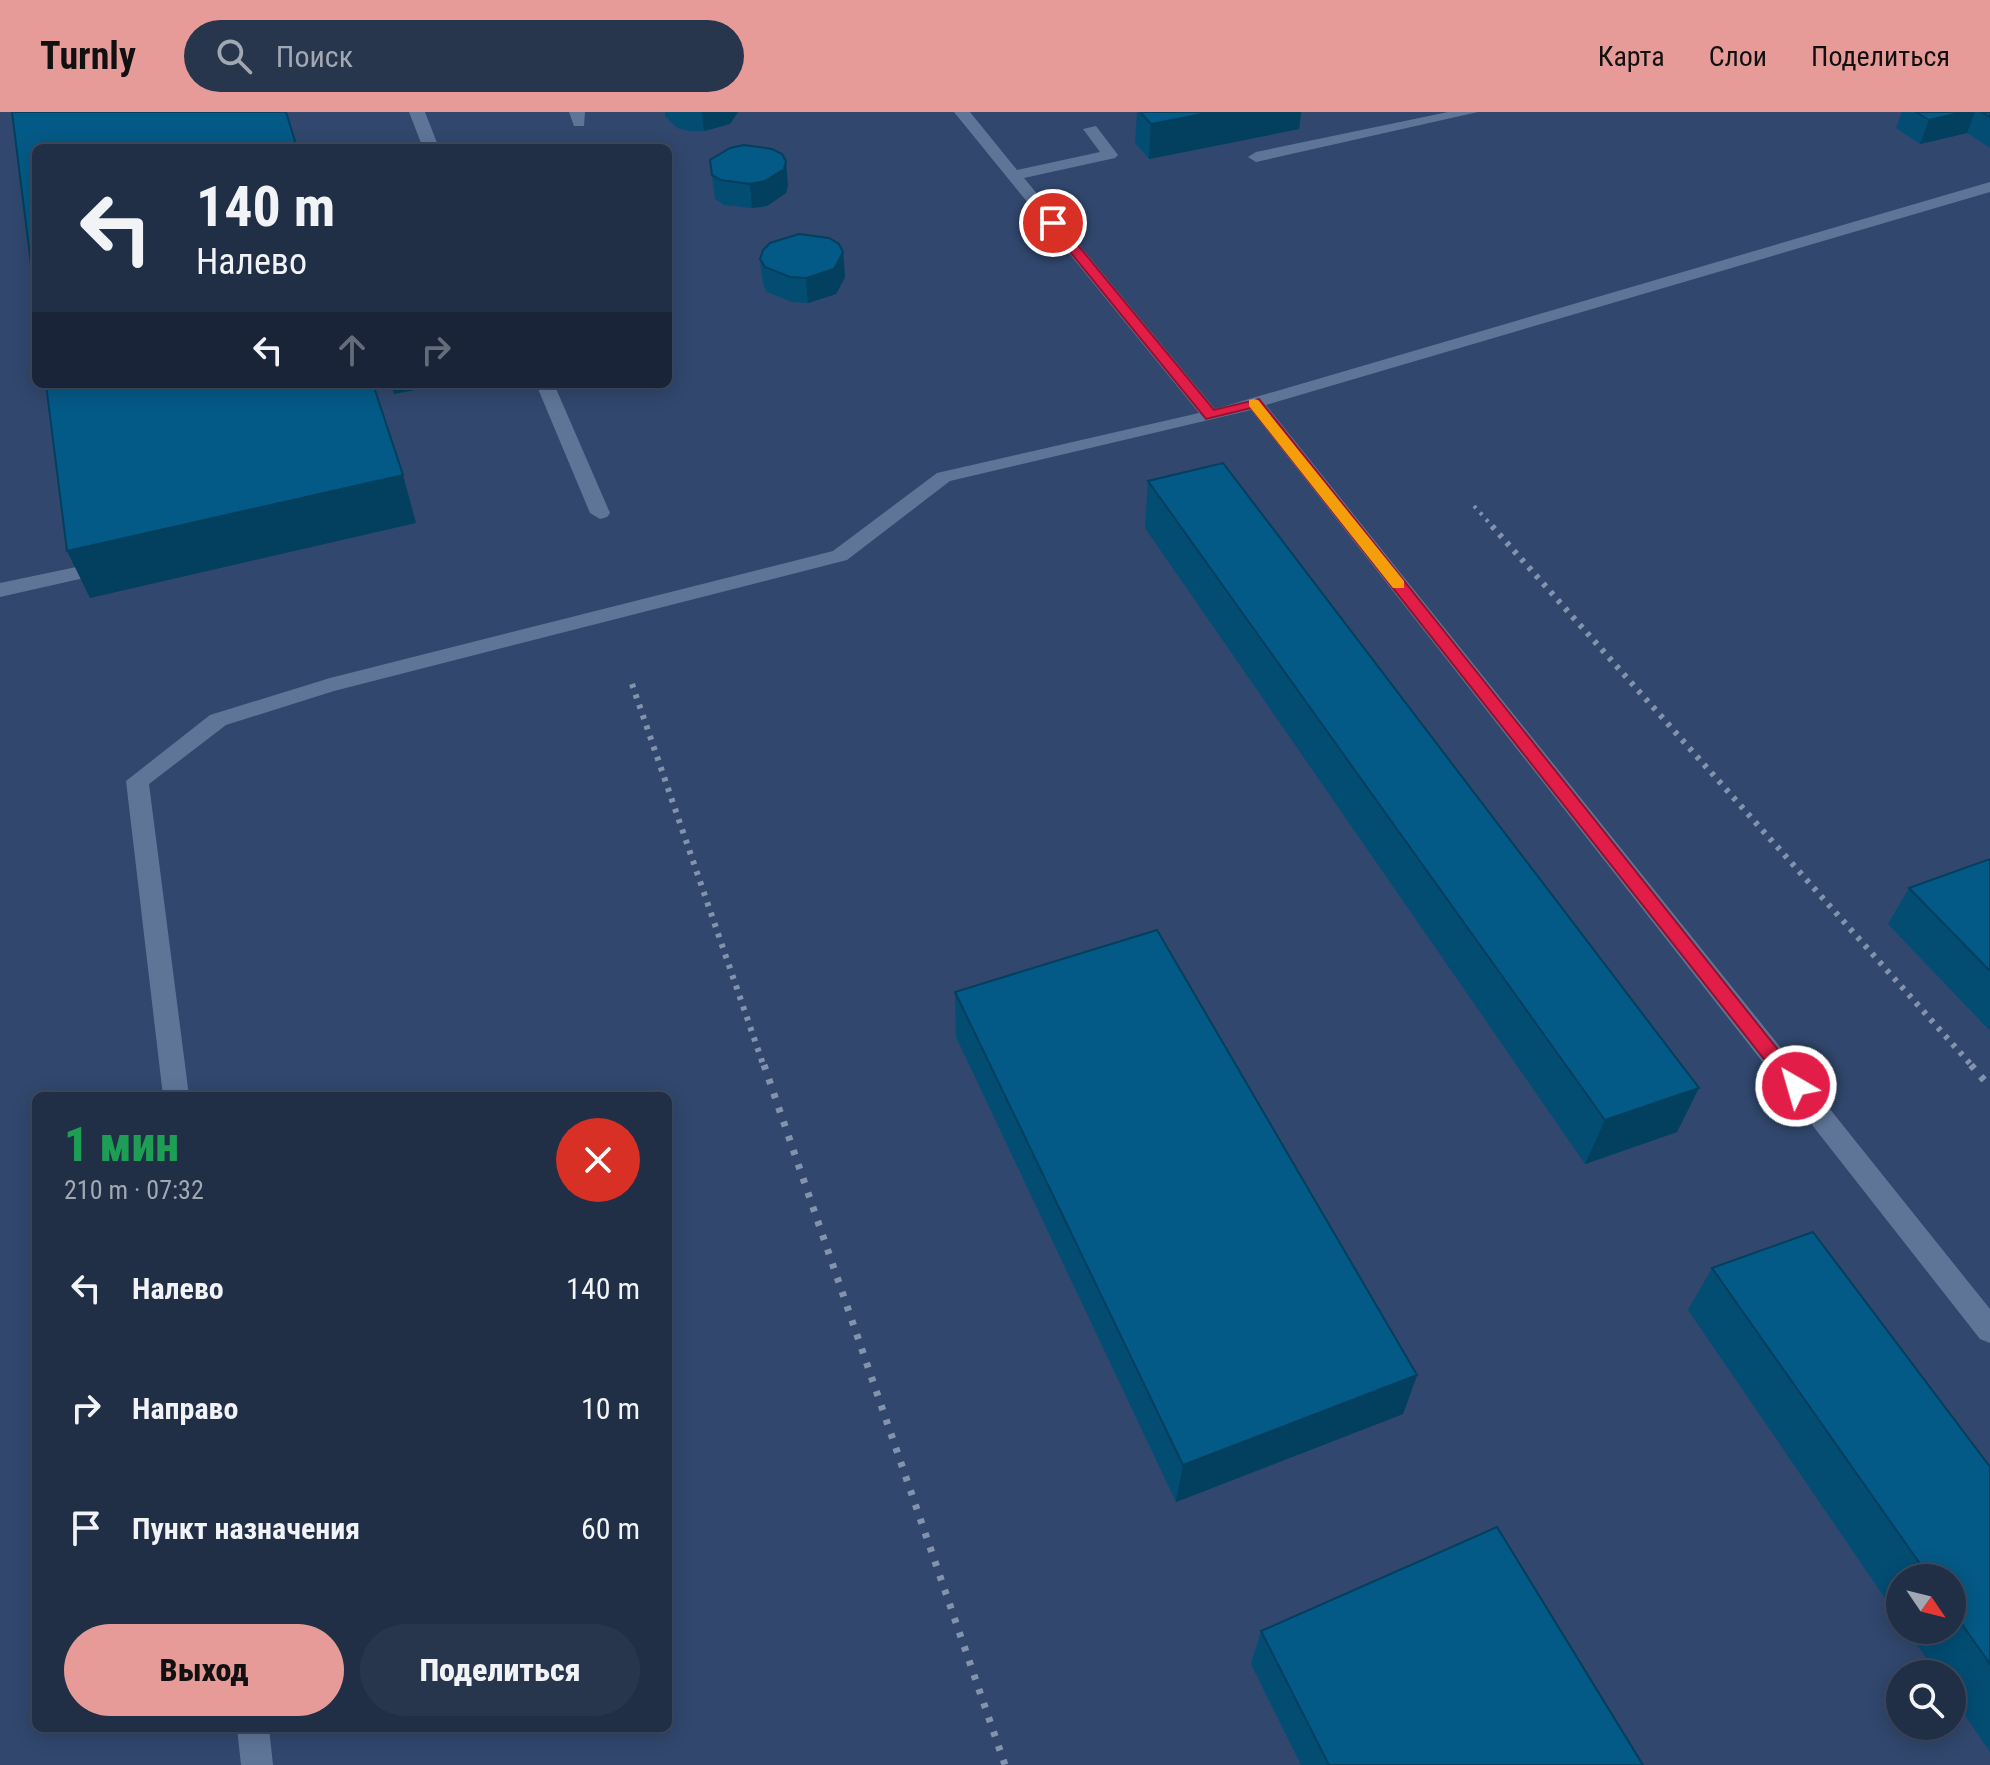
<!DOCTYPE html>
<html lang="ru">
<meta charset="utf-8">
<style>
:root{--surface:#202e46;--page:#28364d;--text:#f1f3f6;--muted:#a2a8b3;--line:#3d4a5f;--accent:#e69b98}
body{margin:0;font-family:"Roboto Condensed",sans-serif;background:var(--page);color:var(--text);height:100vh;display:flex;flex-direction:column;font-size:30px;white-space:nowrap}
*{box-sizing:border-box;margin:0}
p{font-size:26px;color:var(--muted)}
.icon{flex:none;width:44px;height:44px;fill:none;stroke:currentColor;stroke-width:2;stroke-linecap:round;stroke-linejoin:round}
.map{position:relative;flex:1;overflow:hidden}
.sheet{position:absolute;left:32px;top:980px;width:640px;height:640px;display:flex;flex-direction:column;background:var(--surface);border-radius:12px;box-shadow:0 4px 20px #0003,0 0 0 2px var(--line)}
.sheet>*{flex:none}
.banner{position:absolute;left:32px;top:32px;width:640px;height:244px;border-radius:12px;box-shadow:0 4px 20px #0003,0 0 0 2px var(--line);background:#202e46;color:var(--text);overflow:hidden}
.needle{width:52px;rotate:125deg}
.controls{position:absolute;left:1886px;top:1452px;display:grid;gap:16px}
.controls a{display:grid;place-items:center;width:80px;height:80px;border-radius:50%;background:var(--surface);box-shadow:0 4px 20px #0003,0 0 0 2px var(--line);font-size:40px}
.pin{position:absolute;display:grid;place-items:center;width:68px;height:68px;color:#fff;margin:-34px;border:4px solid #fff;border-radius:50%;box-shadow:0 2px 8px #0007}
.me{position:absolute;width:88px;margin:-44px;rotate:322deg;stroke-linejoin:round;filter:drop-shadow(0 0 6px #0008)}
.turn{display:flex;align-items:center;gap:28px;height:168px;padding:0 32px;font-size:36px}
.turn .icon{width:104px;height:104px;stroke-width:2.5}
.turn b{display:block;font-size:56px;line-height:68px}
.lanes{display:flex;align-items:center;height:76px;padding:0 32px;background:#0003;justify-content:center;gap:40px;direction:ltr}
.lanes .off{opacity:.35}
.round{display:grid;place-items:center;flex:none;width:84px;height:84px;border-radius:42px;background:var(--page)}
.headline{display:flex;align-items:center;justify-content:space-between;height:136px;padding:0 32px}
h1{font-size:48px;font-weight:800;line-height:60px;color:#1e9e55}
.cta{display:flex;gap:16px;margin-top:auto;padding:16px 32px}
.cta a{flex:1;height:92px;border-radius:48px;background:var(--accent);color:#111;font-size:32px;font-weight:800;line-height:92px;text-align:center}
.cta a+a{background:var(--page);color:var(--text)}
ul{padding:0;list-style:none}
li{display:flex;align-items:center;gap:24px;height:120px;padding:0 32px}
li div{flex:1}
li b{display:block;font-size:30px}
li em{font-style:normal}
header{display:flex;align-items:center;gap:48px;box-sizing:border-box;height:112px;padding:0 40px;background:var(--accent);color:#111}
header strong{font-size:38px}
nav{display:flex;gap:44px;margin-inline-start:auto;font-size:28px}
.search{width:560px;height:72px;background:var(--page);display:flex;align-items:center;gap:20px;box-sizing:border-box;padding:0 28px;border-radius:44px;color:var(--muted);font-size:30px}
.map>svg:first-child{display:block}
.built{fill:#31476d;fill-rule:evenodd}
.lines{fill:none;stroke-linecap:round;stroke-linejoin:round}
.service{fill:#5f7598;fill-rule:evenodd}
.rail-far2{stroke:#8493ad;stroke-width:4;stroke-dasharray:3 6;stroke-linecap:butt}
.rail-far1{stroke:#8493ad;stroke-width:6;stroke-dasharray:4 7;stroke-linecap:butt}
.rail{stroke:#8493ad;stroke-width:7;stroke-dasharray:5 10;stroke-linecap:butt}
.wall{fill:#034d73}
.shaded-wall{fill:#033f5e}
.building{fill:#045a86;stroke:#033f5e;stroke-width:2}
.route{fill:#e11d48;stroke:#92132f;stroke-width:2}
.slow{fill:#f59e0b}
</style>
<header>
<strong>Turnly</strong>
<div class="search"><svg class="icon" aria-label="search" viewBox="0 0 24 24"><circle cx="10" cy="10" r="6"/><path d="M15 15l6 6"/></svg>Поиск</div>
<nav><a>Карта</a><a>Слои</a><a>Поделиться</a></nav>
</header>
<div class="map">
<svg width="1990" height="1653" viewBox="0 0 1990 1653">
<rect width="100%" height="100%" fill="#2b3e5e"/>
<path class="built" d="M0,0h1990v1653h-1990zM36,36h632v236h-632zM36,984h632v632h-632zM1900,1466h52v52h-52zM1900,1562h52v52h-52z"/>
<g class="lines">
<g class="service">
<path d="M409,0h16l14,36h-16z"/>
<path d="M569,0h16l-1,14h-10z"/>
<path d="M954,0h16l47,58 83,-18 -17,-23 13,-3 22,29 -3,3 -91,20 191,231 775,-227v10l-724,213 724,904v34l-10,-4 -729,-929 -301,71 -103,79 -513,131 -108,34 -77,59 40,312h-26l-37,-315 84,-66 120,-37 503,-127 104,-78 262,-60z"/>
<path d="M1448,0h30l-222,50 -8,-5 8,-5z"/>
<path d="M536,272h18l56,129 -3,4 -7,2 -10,-6z"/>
<path d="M86,453l7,1 3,5 -3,5 -93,21v-14z"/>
<path d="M237,1616h32l4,37h-32z"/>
</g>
<path class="rail-far2" d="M1474,394l20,22"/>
<g class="rail-far1">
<path d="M1492,414l481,541"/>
<path d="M632,572l132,383"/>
</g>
<g class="rail">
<path d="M764,953l241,700"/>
<path d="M1971,953l19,22"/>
</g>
</g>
<g class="wall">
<path d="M665,0h73l-8,12 -26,7h-14l-13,-3 -12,-12z"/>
<path d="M1137,0h164l-2,17 -150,30 -14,-16z"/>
<path d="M1902,0h88v36l-23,-15 -47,11 -24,-16z"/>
<path d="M710,48l78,26 -2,7 -19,13 -15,2 -28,-3 -9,-6z"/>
<path d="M843,140l2,25 -9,17 -28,9 -16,-1 -25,-10 -4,-8 -3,-25z"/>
<path d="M1148,369l529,651 -92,32 -440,-636z"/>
<path d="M1990,747v172l-102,-107 21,-36z"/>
<path d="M955,880l462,383 -14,39 -227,88 -220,-465z"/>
<path d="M1712,1156l278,199v285l-38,-56v-22h-15l-30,-44h45v-52h-52v42l-212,-310z"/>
<path d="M1261,1519l382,134h-342l-50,-101z"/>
</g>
<g class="shaded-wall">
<path d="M702,0h36l-8,12 -26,7z"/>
<path d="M1213,0h88l-2,17 -150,30 2,-35z"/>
<path d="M1964,0h11l-8,21 -47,11 9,-24z"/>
<path d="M786,49l2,25 -2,7 -19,13 -15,2 -2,-24z"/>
<path d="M843,140l2,25 -9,17 -28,9 -2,-25z"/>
<path d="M391,272h56l-53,10z"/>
<path d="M403,363l13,48 -326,75 -23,-47z"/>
<path d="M1699,976l-22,44 -92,32 20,-44z"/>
<path d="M1417,1263l-14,39 -227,88 7,-37z"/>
</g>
<g class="building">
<path d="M12,0h274l11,36h-261v156z"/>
<path d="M1140,0h73l-62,12z"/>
<path d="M1916,0h48l-35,8z"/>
<path d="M1981,0h9v5z"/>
<path d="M744,33l28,4 10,5 4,7 -2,8 -19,12 -15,3 -29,-4 -9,-5 -2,-15 20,-12z"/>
<path d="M799,122l30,4 10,6 4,8 -9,17 -28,9 -16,-1 -25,-10 -5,-8 3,-9 7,-7z"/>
<path d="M46,272h327l30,91 -336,76z"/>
<path d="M1223,351l476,625 -94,32 -457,-639z"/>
<path d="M1990,747v112l-81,-83z"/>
<path d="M1157,818l260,445 -234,90 -228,-473z"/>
<path d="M1813,1120l177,235v197l-38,-54v-32h-22l-218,-310z"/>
<path d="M1497,1415l146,238h-314l-68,-134z"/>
</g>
<path class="route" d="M1049,109h9l156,189 45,-11 544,682 3,5 -3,6h-13l-539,-684 -45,11 -157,-193z"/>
<path class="slow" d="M1254,287l4,1 146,181v7h-11l-144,-182v-6z"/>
</svg>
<div class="controls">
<a><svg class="needle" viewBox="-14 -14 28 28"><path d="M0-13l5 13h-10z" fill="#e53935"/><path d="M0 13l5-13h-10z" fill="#a2a8b3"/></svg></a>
<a><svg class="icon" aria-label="search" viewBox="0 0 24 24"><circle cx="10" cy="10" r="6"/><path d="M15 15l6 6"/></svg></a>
</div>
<div class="pin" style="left:1053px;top:111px;background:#d93025"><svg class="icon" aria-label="arrive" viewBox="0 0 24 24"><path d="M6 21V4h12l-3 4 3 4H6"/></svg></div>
<svg class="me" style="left:1796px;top:974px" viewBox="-20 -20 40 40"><circle r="17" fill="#e11d48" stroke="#fff" stroke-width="3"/><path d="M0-11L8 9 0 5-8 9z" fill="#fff"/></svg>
<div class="banner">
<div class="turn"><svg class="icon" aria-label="left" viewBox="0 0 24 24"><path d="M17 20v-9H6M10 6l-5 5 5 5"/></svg><div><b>140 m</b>Налево</div></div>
<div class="lanes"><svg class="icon" aria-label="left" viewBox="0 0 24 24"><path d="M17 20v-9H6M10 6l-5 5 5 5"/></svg><svg class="icon off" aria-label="ahead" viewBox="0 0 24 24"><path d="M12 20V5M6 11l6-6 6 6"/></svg><svg class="icon off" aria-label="right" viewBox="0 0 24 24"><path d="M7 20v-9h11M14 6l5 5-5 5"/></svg></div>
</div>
<section class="sheet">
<div class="headline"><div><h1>1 мин</h1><p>210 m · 07:32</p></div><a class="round" style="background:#d93025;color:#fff"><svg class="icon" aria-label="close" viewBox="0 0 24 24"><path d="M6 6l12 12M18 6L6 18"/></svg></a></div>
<ul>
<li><svg class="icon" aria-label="left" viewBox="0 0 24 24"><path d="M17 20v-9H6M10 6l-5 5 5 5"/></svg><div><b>Налево</b></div><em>140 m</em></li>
<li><svg class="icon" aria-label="right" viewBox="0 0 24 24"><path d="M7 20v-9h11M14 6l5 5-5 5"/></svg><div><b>Направо</b></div><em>10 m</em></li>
<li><svg class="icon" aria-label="arrive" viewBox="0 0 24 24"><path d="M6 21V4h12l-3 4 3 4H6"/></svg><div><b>Пункт назначения</b></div><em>60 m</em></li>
</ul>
<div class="cta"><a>Выход</a><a>Поделиться</a></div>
</section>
</div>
